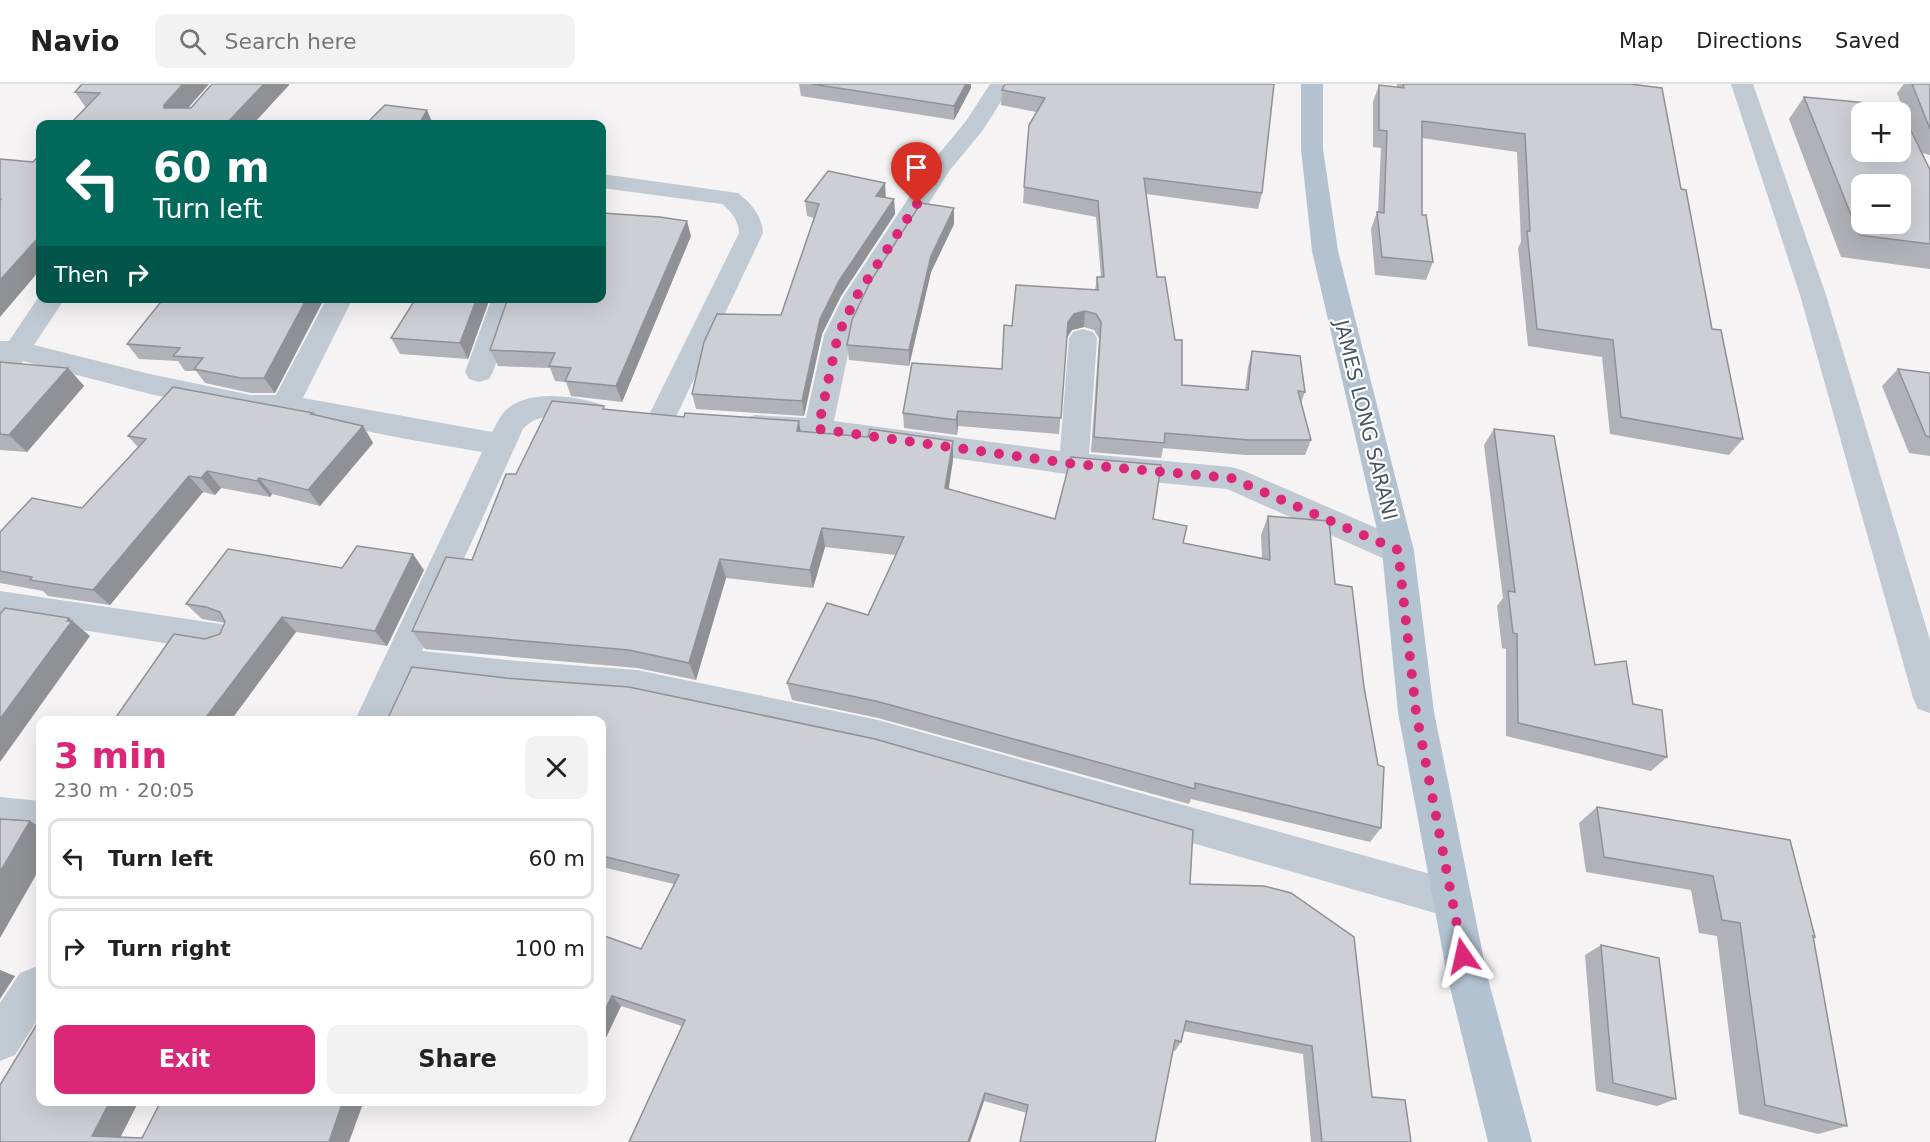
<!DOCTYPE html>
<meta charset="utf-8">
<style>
:root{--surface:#fff;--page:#f2f2f2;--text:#222;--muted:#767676;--line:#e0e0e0;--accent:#db2777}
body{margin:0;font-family:"DejaVu Sans",sans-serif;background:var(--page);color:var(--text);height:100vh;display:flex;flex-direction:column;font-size:22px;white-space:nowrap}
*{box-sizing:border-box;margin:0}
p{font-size:20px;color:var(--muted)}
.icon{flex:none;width:33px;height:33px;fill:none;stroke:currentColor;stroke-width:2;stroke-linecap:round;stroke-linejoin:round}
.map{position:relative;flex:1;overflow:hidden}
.details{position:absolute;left:36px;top:632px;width:570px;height:390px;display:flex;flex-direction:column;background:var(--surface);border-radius:12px;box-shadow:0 6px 24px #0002}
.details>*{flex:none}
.hud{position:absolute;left:36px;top:36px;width:570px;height:183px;border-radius:12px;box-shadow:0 6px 24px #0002;background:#00695c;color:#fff;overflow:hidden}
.tools{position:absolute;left:1851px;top:18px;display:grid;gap:12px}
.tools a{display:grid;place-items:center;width:60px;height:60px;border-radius:12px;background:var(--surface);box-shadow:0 6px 24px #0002;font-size:30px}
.pin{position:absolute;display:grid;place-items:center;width:51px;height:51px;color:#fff;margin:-62px -26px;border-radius:50% 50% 50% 0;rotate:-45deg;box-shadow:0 0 6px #0007}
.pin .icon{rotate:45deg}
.me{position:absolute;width:66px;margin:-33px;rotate:349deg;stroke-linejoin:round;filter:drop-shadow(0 0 4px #0008)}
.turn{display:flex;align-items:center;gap:21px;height:126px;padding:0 18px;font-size:27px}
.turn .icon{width:78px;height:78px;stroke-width:2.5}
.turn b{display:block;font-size:42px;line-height:51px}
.then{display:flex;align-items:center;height:57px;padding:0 18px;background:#0003;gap:12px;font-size:22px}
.round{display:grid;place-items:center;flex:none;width:63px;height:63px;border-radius:12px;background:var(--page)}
.summary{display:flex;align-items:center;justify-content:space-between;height:102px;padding:0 18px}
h1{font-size:36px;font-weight:600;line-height:45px;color:var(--accent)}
.cta{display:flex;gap:12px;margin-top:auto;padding:12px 18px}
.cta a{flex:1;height:69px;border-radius:12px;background:var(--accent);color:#fff;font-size:24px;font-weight:600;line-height:69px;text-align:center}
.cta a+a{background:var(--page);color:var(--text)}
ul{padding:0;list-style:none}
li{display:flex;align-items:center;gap:18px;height:81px;margin:0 12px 9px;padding:0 6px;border:3px solid var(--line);border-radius:12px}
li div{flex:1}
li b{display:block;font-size:22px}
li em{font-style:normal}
header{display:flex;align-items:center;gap:36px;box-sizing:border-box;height:84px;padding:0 30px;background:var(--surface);border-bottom:2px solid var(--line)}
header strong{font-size:28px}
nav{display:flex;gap:33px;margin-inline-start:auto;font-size:21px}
.search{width:420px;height:54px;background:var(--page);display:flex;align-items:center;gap:15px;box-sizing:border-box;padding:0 21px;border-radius:12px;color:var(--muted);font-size:22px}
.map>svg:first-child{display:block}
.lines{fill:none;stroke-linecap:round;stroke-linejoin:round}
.minor{fill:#c1cad2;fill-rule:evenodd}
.major{fill:#b3c2d1;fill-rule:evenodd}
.wall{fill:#b0b2b7}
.shaded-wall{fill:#909195}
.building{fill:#cdcfd5;stroke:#909195;stroke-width:1.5;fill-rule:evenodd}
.route{stroke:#db2777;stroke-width:10;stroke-dasharray:0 18}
.labels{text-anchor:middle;stroke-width:4.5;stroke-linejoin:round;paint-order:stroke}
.street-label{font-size:20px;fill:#4a5661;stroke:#fff}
</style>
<header>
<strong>Navio</strong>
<div class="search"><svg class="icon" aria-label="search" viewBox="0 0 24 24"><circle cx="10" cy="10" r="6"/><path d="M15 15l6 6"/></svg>Search here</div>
<nav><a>Map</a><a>Directions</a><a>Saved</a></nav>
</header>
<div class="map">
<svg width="1930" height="1058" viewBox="0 0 1930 1058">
<rect width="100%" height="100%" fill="#f5f3f3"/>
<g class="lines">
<g class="minor">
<path d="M990,0h22l-29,46 -33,40 -81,127 -17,38 -18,86 226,30 9,-113 4,-6 10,-3 10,3 4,6 -8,116 142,13 11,3 167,72 5,9 -5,9 -11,3 -11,-3 -160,-71 -153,-14 -256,-36 -63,-4 -10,-3 -4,-7 4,-7 10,-3 51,3 18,-83 19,-38 90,-136 33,-40z"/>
<path d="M1731,0h22l73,211 104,345v73l-12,-4 -5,-11 -113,-403z"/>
<path d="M602,90l136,19c13,10 24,23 25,40l-88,186 -4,7 -10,3 -10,-3 -4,-7 92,-186c-1,-13 -7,-21 -17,-29l-120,-16z"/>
<path d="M40,211v3h25l-31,47 116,29 101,21h25l51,-97h26l-50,100 189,34c4,-7 7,-14 12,-20 23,-24 71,-16 99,-7l4,7 -4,7c-27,8 -58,-15 -80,10l-101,222 95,10 120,9 241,50 574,160 14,6 6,13 -6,13 -14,6 -574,-166 -241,-52 -120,-9 -108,-12 -18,41h-36l127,-268 -76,-13 -121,-24h-34l-101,-21 -127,-33 -13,20 -10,3v-43h9z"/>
<path d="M492,214h26l-25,74 -4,7 -10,3 -10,-3 -4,-7z"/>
<path d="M0,507l221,33 12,4 5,10 -5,10 -12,4 -221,-35z"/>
<path d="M0,713l40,4v34l-40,-4z"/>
<path d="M35,883l5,3v46l-25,39 -15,6v-58l20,-30z"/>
</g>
<path class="major" d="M1301,0h22v65l15,102 76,300 20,161 53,263 45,167h-44l-41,-167 -49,-263 -16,-161 -70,-300 -11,-102z"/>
</g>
<g class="wall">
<path d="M209,0l-21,24h3l21,-24h77v1l-36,39 -167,-16 -11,-16z"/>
<path d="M799,0h172v4l-17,32 -153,-24z"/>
<path d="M1274,0l-12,109 -4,16 -112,-15 11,83 25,108 63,5 3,-23 4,-16 53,41 -4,11 10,37 -6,15h-60l-82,-7 -2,10 -70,-6 8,-114 -5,-8 -10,-3 -12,3 -5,7 -8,97 -101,-8 -1,9 -53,-7 -1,-15 99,-44 10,-43 83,-36 2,-13h4l-5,-60 -73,-14 1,-16 12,-75 -35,-7 1,-15z"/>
<path d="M1397,0h233l51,105 31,140 31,110 -14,16 -119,-21 -8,-77 -74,-11 -10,-98 3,-6 -4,-90 -95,-14v77l11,47 -7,18 -51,-5 -4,-46 6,-17h1l3,-64 -8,-1v-45l6,-17 18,2z"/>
<path d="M1904,0h26v71l-8,-2 8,17v99l-89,-12 -52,-138 15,-22 107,32 -14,-36z"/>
<path d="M886,114l8,1 1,15 -54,82 -19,38 -18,82 -108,-7 -4,-15 89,-79 33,-97 -7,-2 -2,-15z"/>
<path d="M954,124v16l-23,48 -22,94 -60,-6 -2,-15z"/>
<path d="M691,152l-69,166 -51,-6 -5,-14 -11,-1 -5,-13 -52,-2 -8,-16z"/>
<path d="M416,214h74l-22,61 -68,-5 -9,-16z"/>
<path d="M324,215l-49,94h-24l-46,-10 -9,-12h-11l-7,-10 -39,-2 -12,-15z"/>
<path d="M0,278l68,6 16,18 -57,66 -27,-2z"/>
<path d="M1898,285l32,4v83l-21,-3 -27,-67z"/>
<path d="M606,326l195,21 67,6 85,4v19l-5,29 107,30h98l30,24 79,15 -1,-23 7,-19 67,68 46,244 -11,14 -179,-43 -2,5 -311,-86 -86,-18 -5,-17 81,-68 28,-60 -71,-8 -12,41 -87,-10 -30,102 -59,-12 -212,-19 -13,-18 60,-71 44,-86z"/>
<path d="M314,331l49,11 10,17 -53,63 -48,-12 -2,3 -49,-9 -6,7 -12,-3 -93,113 -62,-9 -5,-5 -43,-8v-51l82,-24 56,-61 -10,-11z"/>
<path d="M1494,345l101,236 38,39 34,53 -16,14 -145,-35v-87l-4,-1 -5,-42 6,-8 -19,-153z"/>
<path d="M342,484l82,2 -37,76 -91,-14 -65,88h-117l91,-81 15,-5 5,-11 -23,-4 -16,-15z"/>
<path d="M412,583l94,11 123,9 246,52 318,91 -3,54 74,2 27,7 63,44 18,160 33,3 6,42h-100l-8,-88 -120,-23 -2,11 -6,9 -2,-1 -18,92h-135l7,-29 -43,-12 -14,41h-341l53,-116 -61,-20 -19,40v-111l39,14 33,-65 -72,-17v-147h-215z"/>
<path d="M1597,723l218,130 -2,1 34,188 -29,8 -79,-20 -22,-178 -18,-3 -8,-43 -105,-18 -7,-49z"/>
<path d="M1601,861l75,154 -19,7 -61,-15 -11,-136z"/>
</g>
<g class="shaded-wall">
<path d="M183,0h26l-34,39 -11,-15v-3z"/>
<path d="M264,0h25v1l-36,39h-27z"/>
<path d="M966,0h5v4l-17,32v-14z"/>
<path d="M427,26l6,14h-14z"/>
<path d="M885,99l1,16 -10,-3z"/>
<path d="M894,115l1,15 -54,82 -19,38 -18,82 -2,-15 18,-82 19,-38z"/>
<path d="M954,124v16l-23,48 -22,94v-16l22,-94z"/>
<path d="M687,137l4,15 -69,166 -6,-16z"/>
<path d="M38,154l2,2v30l-40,47v-37z"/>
<path d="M307,214l17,1 -49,94 -11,-15z"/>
<path d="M477,214h13l-22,61 -8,-16z"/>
<path d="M1085,227l-1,16 -12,3 -5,8 1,-16 6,-8z"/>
<path d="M68,284l16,18 -57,66 -18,-17z"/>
<path d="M958,327v15l-1,9 -1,-15z"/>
<path d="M799,337l3,19 -5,-9z"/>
<path d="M363,342l10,17 -53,63 -12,-16z"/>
<path d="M953,357v19l-7,47 -1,-19z"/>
<path d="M207,387l14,17 -6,7 -14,-17z"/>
<path d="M189,392l14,16 -93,113 -17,-15z"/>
<path d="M259,394l13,16 -2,3 -13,-16z"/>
<path d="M822,444l3,19 -12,41 -3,-18z"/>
<path d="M413,470l11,16 -37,76 -12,-15z"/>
<path d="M720,475l6,19 -30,102 -7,-17z"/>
<path d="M282,533l14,15 -65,88h-27z"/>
<path d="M69,534l21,18 -90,126v-43z"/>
<path d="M30,737l10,6v41l-40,70v-66z"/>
<path d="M0,886l15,6 -15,23z"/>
<path d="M612,912l9,10 -19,40v-30z"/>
<path d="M985,1009l-1,8 -14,41h-2z"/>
<path d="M110,1017h29l-21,41 -26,-6z"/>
<path d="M343,1017h21l-15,41h-20z"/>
</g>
<g class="building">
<path d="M82,0h101l-19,21v3h27l21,-24h52l-38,40h-156l30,-31 -25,-1z"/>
<path d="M812,0h154l-12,22z"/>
<path d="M1005,0h269l-12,109 -118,-15 13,99h8l10,63h7v45l66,5 4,-39 48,5 5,36 -7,-1 13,49h-62l-84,-7 -1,10 -70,-6 7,-115 -5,-8 -11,-3 -11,3 -6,8 -7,96 -103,-7 -2,9 -53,-7 9,-50 90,6 2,-44 8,1 4,-41 82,5 -1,-13h7l-6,-76 -74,-14 5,-62 16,-27 -43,-8z"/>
<path d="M1403,0h227l32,4 19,101 5,1 26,139 9,1 22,109 -122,-22 -8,-77 -76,-11 -10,-98h3l-5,-97 -103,-13v94h4l7,47 -51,-5 -5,-45 7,1 3,-82 -8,-1v-45l25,3z"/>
<path d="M1912,0h18v45z"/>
<path d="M1804,13l95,9 31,64v74l-71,-9zM1862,28h38v40h-38zM1862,100h38v40h-38z"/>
<path d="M385,21l42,5 -8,14h-53z"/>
<path d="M40,70v84h-2l-38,42v-79l1,-2h-1v-40l33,3z"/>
<path d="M828,87l57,12 -9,13 18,3 -55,82 -19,38 -18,82 -110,-7 12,-52 13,-28 64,1 38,-111 -14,-3z"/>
<path d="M921,119l33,5 -23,48 -22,94 -62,-5 5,-25 18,-38z"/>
<path d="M602,129l58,4 27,4 -71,165 -51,-5 6,-13 -22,-2 6,-13 -65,-3 18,-52h94z"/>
<path d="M164,214h143l-43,80h-23l-47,-9 9,-11 -30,-2 7,-8 -53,-4z"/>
<path d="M416,214h61l-17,45 -69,-5z"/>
<path d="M0,278l68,6 -59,67 -9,-1z"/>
<path d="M1898,285l32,4v64l-4,-1z"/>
<path d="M173,303l140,26 -2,1 52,12 -55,64 -49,-12 -2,3 -50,-10 -6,7 -12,-2 -96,114 -63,-10 2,-3 -32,-6v-39l32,-34 50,10 64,-69 -18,-3z"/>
<path d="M552,317l52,5 -1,3 81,8 1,-4 114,8 -2,10 71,6 2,-8 83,12 -8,47 110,31 16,-62 90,8 -8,54 34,7 -4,17 87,17 -2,-44 61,5 6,63 17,3 12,100 14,78 6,2 -3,61 -186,-45v6l-319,-88 -89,-18 40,-80 41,12 36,-78 -82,-9 -12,42 -90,-11 -31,104 -60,-13 -217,-19 34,-74 26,3 34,-86h10z"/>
<path d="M1494,345l60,7 41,229 31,-4 7,43 29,6 5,47 -149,-34 -1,-89 -4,-1 -5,-42 7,1z"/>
<path d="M357,462l56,8 -38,77 -93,-14 -78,103h-90l60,-86 31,5 15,-5 5,-12 -5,-10 -14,-5 -20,-3 42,-55 114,19z"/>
<path d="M5,524l64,10 -2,3h5l-72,98v-105z"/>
<path d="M412,583l94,11 123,9 246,52 318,91 -3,54 74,2 27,7 63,44 18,160 33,3 6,42h-89l-10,-96 -126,-25 -5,21 -6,-2 -20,102h-135l8,-37 -43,-12 -17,49h-339l56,-122 -73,-24 -10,20v-81l39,14 38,-74 -77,-19v-136h-215z"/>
<path d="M1597,723l193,33 25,97 -2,-1 34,190 -82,-21 -25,-182 -18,-3 -9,-44 -109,-19z"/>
<path d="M0,735l30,2 -30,51z"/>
<path d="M1601,861l58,13 17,141 -63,-16z"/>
<path d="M40,935v82h70l-18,35 50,2 19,-37h182l-14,41h-329v-57z"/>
</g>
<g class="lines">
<path class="route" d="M917,120l-61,93 -18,38 -20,94 256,35 157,14 167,72 18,162 47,244"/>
</g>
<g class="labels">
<g class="street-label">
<text transform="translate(1366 336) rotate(76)" y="7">JAMES LONG SARANI</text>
</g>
</g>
</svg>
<div class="tools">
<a>+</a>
<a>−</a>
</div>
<div class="pin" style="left:917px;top:120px;background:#d93025"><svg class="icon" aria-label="arrive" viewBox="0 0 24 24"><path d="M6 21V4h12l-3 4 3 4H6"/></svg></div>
<svg class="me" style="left:1463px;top:872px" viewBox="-20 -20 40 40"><path d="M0-17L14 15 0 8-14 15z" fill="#db2777" stroke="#fff" stroke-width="4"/></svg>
<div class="hud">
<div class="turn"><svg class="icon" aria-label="left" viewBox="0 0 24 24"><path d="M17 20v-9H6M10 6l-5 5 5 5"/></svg><div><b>60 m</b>Turn left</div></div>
<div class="then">Then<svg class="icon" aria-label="right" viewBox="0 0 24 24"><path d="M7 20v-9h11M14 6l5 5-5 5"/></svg></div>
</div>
<section class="details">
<div class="summary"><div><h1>3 min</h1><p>230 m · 20:05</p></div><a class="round"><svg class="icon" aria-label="close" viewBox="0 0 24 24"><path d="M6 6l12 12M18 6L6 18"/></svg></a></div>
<ul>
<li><svg class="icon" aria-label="left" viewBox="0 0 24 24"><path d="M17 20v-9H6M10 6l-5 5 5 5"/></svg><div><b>Turn left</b></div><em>60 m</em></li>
<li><svg class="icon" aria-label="right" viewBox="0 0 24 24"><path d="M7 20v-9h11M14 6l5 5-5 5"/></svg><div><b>Turn right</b></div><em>100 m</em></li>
</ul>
<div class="cta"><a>Exit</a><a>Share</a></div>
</section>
</div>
